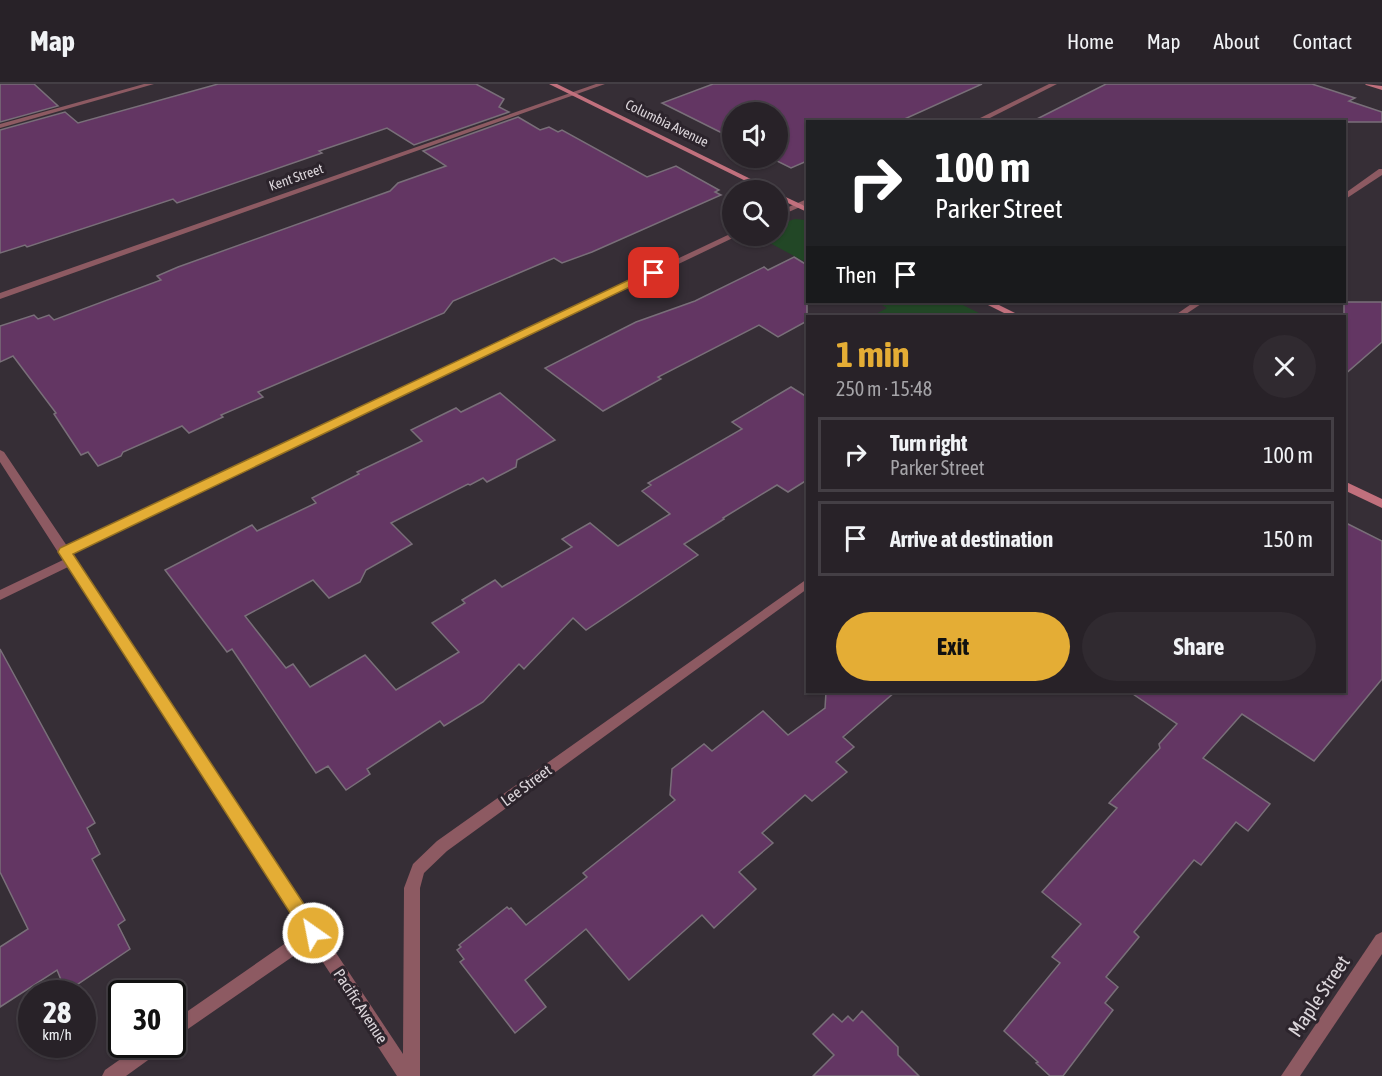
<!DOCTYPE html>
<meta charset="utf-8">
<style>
:root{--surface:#282228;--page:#302a30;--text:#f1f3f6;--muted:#a5a4a8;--line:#443f45;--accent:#e4ad35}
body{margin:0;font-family:"Asap Condensed",sans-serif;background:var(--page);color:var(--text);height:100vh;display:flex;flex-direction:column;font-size:22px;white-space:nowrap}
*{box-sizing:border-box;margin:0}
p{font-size:20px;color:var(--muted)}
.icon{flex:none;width:33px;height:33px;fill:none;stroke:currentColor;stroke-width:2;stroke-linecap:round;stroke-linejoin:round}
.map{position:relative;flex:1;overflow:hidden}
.details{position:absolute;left:806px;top:231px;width:540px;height:378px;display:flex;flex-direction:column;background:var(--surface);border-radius:0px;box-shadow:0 2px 4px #0004,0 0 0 2px var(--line)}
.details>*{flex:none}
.top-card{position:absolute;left:806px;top:36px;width:540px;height:183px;border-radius:0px;box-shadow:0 2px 4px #0004,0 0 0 2px var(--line);background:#202124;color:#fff;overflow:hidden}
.buttons{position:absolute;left:722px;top:18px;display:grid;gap:12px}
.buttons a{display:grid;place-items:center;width:66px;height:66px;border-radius:50%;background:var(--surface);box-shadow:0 2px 4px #0004,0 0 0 2px var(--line);font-size:30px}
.speed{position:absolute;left:18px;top:896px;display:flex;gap:12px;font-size:30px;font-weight:700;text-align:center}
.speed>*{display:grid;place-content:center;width:78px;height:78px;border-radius:50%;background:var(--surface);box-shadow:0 2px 4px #0004,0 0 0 2px var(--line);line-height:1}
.speed small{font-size:15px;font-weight:400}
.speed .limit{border:3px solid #111;border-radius:9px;background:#fff;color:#111}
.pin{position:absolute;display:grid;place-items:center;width:51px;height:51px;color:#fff;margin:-26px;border-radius:12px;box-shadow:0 3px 9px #0006}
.me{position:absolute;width:66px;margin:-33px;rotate:327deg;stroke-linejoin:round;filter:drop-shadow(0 0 4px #0008)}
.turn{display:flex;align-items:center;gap:21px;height:126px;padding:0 30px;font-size:27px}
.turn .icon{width:78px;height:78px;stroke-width:2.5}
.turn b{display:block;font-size:42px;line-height:51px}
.then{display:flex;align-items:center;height:57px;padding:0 30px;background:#0003;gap:12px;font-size:22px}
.round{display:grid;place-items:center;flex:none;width:63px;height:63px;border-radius:32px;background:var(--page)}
.overview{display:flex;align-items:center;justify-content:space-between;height:102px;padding:0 30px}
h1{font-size:36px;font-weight:700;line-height:45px;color:var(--accent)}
.button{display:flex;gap:12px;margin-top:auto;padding:12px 30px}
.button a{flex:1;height:69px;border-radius:36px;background:var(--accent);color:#111;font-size:24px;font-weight:700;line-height:69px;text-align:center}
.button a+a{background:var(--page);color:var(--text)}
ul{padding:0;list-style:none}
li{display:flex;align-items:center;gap:18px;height:75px;margin:0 12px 9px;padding:0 18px;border:3px solid var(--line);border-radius:0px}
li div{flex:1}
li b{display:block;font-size:22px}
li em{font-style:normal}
header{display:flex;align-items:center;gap:36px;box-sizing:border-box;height:84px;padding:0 30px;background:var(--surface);border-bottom:2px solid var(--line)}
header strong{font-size:28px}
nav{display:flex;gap:33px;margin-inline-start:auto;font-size:21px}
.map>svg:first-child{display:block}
.green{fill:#224726}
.building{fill:#633663;stroke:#796f79;stroke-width:1.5}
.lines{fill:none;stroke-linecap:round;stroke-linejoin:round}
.street{fill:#8d5a62;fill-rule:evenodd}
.secondary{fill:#c1707d;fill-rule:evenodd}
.route{fill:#e4ad35;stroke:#947022;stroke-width:1.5}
.labels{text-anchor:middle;stroke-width:6;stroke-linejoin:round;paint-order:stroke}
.far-street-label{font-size:14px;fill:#dbd5da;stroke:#2c242c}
.street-label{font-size:16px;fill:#dbd5da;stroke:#2c242c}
.near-street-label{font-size:20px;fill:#dbd5da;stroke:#2c242c}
</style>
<header>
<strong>Map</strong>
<nav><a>Home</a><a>Map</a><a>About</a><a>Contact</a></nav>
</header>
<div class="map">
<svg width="1382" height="992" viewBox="0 0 1382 992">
<rect width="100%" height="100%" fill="#362e36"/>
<g class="green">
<path d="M795,135l12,1v43l-50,-27h20v-11z"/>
<path d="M877,218h80l28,14h-113l15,-8z"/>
</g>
<g class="building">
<path d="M0,0h34l24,22 -58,16z"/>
<path d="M218,0h258l28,15 -5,8 10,5 -95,33 -27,-17 -68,23 3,2 -145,50 -4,-4 -146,48 -2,-2 -25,8v-123l65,-18 13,11z"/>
<path d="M713,0h269l-84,38h-91v39l-16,7 -20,-10h6v-46h-45v26l-70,-35z"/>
<path d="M1106,0h206l43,14 -6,3 33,11v10h-351z"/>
<path d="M518,33l22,13 9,-3 9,5 4,-2 85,47 29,-11 43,24 -4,2 6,3 -129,57 -30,11 -8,-5 -101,43 -9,12 -186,79 5,5 -42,18 2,2 -34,16 -7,-7 -59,26 -2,4 -23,10 -10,-14 -7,3 -27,-41 2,-1 -43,-57 -13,6v-36l34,-11 4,4 11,-4 5,5 107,-40 -4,-4 21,-9 212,-76 8,-8 48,-17 -23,-15z"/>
<path d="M794,173l13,8v56l-29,16 -19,-12 -101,52 3,2 -58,32 -58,-43 91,-46 59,-21 69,-34 4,3z"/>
<path d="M1344,218h38v40l-38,33z"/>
<path d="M791,303l16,10v83l-19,12 -11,-7 -54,33 1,1 -40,25 14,11 -112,75 -13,-12 -49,51 -5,-5 -36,38 -39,24 -4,-5 -73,48 3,5 -24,16 -18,-24 -12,7 -84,-124 -5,3 -62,-82 87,-45 5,6 59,-28 -4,-5 47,-24 -2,-2 65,-31 -11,-11 45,-22 5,4 39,-19 55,47 -38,20 -1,7 -29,15 -4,-4 -13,7 -2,-1 -77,39 21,21 -46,26 -6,12 -31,16 -16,-18 -68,36 41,52 7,-4 17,23 55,-32 31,35 63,-38 -27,-29 33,-20 -3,-3 33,-20 7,7 70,-40 -10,-8 28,-16 28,23 52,-32 -28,-23 9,-6 -3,-2 94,-54 -10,-7z"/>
<path d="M1344,438l38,19v138l-68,82 -72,-47 -39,44 67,46 -22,27 -12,-9 -35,43 -7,-5 -60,72 5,5 -33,40 12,10 -13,16 8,7 -50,66h-13l-14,-13 2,-1 -34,-31 56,-68 -8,-6 29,-33 -39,-32 75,-84 -8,-5 51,-55 -1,-4 18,-20 -47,-32h214z"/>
<path d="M0,565l95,174 -8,5 13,26 -8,5 33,61 -7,5 12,24 -64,43 -9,-22 -57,37v-60l28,-18 -28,-57z"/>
<path d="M826,608h69l-52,45 11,10 -18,15 11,10 -35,29 -7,-6 -43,38 11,10 -34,29 17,17 -42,39 -12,-13 -73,65 -43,-51 -61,51 21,27 -31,26 -55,-71 4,-3 -7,-9 4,-3 -2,-2 48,-38 2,2 2,-1 15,17 61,-48 -4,-4 92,-73 -5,-5 2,-26 32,-25 8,7 51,-40 25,24 37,-27z"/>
<path d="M862,927l36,36v8l21,21h-106l21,-21 -21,-21 20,-20 9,8 6,-6 5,5z"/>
</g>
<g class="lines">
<g class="street">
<path d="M144,0h10l-154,44v-4z"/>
<path d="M596,0h9l-605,215v-6z"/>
<path d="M1049,0h8l-75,38h-10z"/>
<path d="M1379,85h3v6l-38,25v-6z"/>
<path d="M807,115v5l-30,13v-5z"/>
<path d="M730,150l7,2 -665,318 331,500 1,-166 9,-24 24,-23 370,-262v10l-360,262 -23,22 -4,15v188h-23l-86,-132 -139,96v-18l131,-91 -235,-364 -68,33v-10l63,-30 -63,-98v-12l4,2 63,94z"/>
<path d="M1194,218h10l-21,14h-9z"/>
<path d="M1382,848v22l-82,122h-19l95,-141z"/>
<path d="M142,960h22l-2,6 -36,26h-24l3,-6z"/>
</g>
<g class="secondary">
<path d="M549,0h8l216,106h-9z"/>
<path d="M1365,0l17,2v4l-16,-5z"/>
<path d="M777,109l30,14v5l-30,-14z"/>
<path d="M982,218h11l28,14h-11z"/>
<path d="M1344,397l38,18v9l-38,-18z"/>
</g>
</g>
<path class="route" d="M650,186l9,3 -586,281 246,373 3,6 -3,6 -6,2 -6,-2 -249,-387 2,-4z"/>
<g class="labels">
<g class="far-street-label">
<text transform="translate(667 39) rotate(26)" y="5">Columbia Avenue</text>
<text transform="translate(296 93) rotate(-19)" y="5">Kent Street</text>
</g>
<g class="street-label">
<text transform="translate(526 701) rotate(-36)" y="6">Lee Street</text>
<text transform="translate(361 922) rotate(57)" y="6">Pacific Avenue</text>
</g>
<g class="near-street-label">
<text transform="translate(1319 912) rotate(-56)" y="7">Maple Street</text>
</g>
</g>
</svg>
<div class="buttons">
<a><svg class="icon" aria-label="sound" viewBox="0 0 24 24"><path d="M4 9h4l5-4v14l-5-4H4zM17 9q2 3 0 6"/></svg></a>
<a><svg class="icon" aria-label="search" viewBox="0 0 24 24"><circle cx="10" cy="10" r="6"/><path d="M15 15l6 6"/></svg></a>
</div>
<div class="speed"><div>28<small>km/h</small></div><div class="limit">30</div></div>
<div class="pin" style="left:654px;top:189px;background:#d93025"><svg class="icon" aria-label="arrive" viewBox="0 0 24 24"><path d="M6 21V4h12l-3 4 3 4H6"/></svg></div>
<svg class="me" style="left:313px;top:849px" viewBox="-20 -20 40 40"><circle r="17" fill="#e4ad35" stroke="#fff" stroke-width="3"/><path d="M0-11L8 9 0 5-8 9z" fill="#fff"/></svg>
<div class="top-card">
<div class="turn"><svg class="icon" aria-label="right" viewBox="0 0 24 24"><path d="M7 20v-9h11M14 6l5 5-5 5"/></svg><div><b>100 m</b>Parker Street</div></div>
<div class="then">Then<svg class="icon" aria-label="arrive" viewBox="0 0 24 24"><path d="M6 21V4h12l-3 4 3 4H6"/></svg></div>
</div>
<section class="details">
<div class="overview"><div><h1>1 min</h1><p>250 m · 15:48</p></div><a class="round"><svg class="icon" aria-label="close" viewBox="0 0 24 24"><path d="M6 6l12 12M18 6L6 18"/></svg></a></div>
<ul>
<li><svg class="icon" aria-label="right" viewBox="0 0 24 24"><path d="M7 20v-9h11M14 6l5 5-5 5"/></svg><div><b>Turn right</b><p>Parker Street</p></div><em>100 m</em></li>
<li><svg class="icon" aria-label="arrive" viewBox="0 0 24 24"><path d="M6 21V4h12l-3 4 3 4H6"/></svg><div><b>Arrive at destination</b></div><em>150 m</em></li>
</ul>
<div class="button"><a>Exit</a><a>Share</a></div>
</section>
</div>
